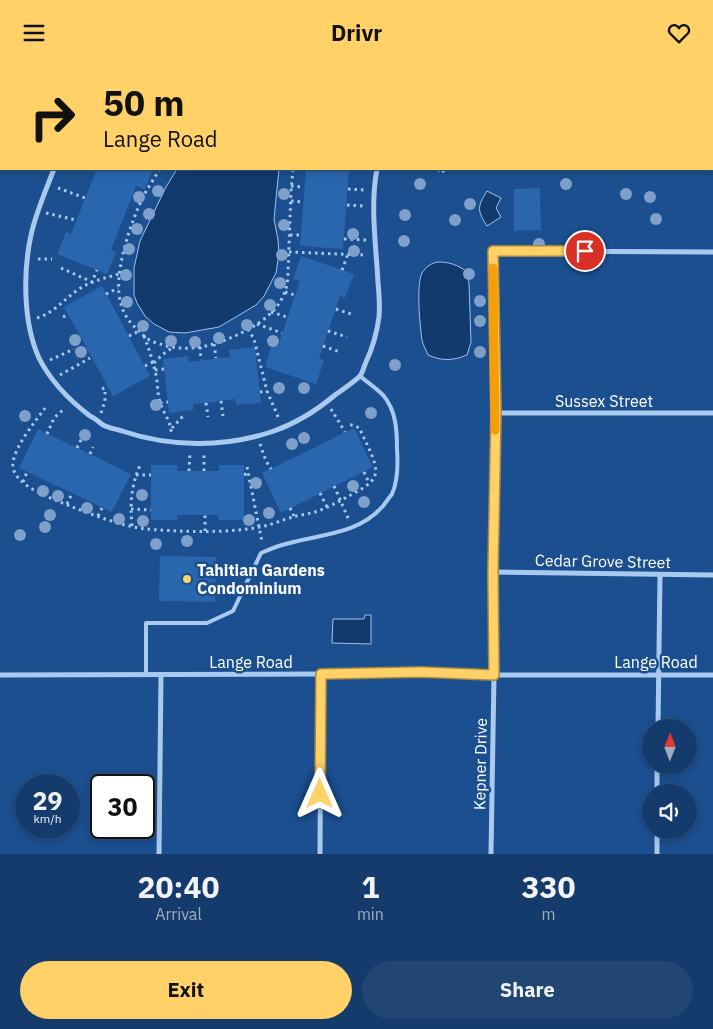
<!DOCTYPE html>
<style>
:root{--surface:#143b6b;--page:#214673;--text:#f1f3f6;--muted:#9dadc1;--line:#33557e;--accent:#ffd166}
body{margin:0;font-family:"IBM Plex Sans",sans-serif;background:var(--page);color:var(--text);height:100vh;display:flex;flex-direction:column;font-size:19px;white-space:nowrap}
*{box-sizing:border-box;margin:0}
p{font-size:16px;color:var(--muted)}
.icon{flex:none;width:28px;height:28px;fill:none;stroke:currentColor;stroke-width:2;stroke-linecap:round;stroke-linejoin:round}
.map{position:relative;height:789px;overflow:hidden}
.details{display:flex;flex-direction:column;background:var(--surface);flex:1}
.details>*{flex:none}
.hud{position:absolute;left:0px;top:0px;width:714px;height:105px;box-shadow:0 2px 8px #0003,0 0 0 1px var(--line);background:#ffd166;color:#111;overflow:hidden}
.needle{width:32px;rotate:1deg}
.fabs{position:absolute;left:642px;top:654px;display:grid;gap:10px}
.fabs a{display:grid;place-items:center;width:55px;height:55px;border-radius:50%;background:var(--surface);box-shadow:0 2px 8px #0003,0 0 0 1px var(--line);font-size:25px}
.speed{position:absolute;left:15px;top:709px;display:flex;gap:10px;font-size:25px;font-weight:700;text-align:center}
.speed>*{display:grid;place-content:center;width:65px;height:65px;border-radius:50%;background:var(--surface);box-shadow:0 2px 8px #0003,0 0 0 1px var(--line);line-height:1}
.speed small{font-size:12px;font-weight:400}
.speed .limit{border:2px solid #111;border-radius:8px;background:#fff;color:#111}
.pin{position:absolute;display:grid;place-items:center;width:42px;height:42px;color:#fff;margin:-21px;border:2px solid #fff;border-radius:50%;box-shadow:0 1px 5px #0007}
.me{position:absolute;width:55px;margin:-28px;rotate:0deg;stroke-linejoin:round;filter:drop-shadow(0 0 4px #0008)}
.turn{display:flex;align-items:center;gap:18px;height:105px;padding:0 20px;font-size:22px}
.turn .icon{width:65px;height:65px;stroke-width:2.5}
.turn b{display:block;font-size:35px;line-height:42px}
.eta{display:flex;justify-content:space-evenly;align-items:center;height:85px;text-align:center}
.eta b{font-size:30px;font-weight:700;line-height:35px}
.cta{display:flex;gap:10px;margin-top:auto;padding:10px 20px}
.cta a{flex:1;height:58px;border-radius:30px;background:var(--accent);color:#111;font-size:20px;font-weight:700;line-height:58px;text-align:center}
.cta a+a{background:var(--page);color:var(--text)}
header{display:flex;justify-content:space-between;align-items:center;height:65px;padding:0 20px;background:var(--accent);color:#111;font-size:22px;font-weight:700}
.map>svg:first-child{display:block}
.water{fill:#123a6d;stroke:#9cc4f0}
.building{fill:#2a66ad}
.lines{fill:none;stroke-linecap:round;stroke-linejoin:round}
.path{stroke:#a9c9ee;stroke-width:3;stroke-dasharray:2.5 4;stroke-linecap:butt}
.lane{stroke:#a9c9ee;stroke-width:4}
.street{stroke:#a9c9ee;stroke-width:5}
.tree{fill:#7ea0ca}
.route-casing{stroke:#a68842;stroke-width:12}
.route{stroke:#ffd166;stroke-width:9}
.slow{stroke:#f59e0b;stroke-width:9}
.poi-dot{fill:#ffd166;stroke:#1b4f8f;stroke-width:2}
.labels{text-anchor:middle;stroke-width:5;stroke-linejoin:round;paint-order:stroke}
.street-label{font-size:16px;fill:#fff;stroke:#1b4f8f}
.poi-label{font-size:16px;font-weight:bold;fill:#fff;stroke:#1b4f8f;text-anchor:start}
</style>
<header><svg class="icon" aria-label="menu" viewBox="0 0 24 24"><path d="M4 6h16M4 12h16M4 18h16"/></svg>Drivr<svg class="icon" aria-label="heart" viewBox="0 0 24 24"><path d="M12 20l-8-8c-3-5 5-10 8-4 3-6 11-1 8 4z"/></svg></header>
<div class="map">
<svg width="713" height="789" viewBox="0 0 713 789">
<rect width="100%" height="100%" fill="#1b4f8f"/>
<g class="water">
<path d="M177,104h102l-5,50 4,21 1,14 -3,19 -12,23 -8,9 -37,22 -34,6 -16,-1 -15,-8 -9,-8 -8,-13 -3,-8v-27l6,-27 26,-54z"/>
<path d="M487,126l14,7 -5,10 5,9 -14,9c-10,-16 -10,-19 0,-35z"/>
<path d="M438,197c12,0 19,3 28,9l3,12 2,59 -4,13c-15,6 -25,6 -39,0 -2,-5 -5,-10 -6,-15 -2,-13 -6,-55 0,-67 4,-6 9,-10 16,-11z"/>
<path d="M365,550h6v29l-39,-1 1,-24h31z"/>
</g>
<g class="building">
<path d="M90,104h63l-8,20 -9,-3 -25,64 5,2 -9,22 -50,-20 9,-22 5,2 25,-63z"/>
<path d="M306,104h43l-6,80 -43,-3z"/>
<path d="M540,123l1,42 -27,1v-42z"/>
<path d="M301,191l53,18 -9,24 -5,-2 -21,62 5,2 -8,24 -51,-17 7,-23 6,2 22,-65 -7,-2z"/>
<path d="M102,221l48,90 -37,20 -49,-89z"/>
<path d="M255,282l6,56 -25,2 -1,-6 -29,4 -13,1v6l-24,3 -6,-54 25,-3 1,6 41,-5 -1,-7z"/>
<path d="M354,363l19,39 -92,46 -19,-40z"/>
<path d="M38,364l93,45 -19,38 -93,-44z"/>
<path d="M151,400h26v6h42v-6h25v55h-26v-5h-41v5h-26z"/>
<path d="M160,491l56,1 -1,45 -56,-1z"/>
</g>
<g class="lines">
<g class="path">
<path d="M199,0l2,1"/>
<path d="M16,1v-1"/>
<path d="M75,1h1"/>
<path d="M243,1l1,-1"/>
<path d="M316,1v-1"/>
<path d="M712,33l1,-2"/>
<path d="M712,39h1"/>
<path d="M712,101h1"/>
<path d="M160,104c-5,8 -11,17 -16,26 -13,26 -32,81 -23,109 3,12 10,20 19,28 2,2 5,5 8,7 4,3 10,4 15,6 27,8 55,0 80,-13 16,-8 34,-20 41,-38 3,-7 4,-15 4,-22l3,-81 2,-22"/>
<path d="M439,104l1,4 7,-4"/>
<path d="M291,121l13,1"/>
<path d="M58,123l27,10"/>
<path d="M348,124l16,1"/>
<path d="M291,136l12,1"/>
<path d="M347,140l16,1"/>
<path d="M46,148l30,7"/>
<path d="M290,170h11"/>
<path d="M344,174l22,1"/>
<path d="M289,187l75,3"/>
<path d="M38,194h14"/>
<path d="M61,203l31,14 5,-12"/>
<path d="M342,205l6,-16"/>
<path d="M285,227l10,3"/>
<path d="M106,229l12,-6"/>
<path d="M336,244l15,5"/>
<path d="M271,247l16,5"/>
<path d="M63,252l6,-3"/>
<path d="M37,253c17,-5 27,-19 42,-29 12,-8 26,-11 40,-15"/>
<path d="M257,259l25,9"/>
<path d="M248,264l6,10 13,52 12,28"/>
<path d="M328,266l19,6"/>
<path d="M129,271l10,-5"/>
<path d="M144,271c5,13 9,25 12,39 2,9 1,18 4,27 3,11 11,19 11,30"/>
<path d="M214,279l2,14"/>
<path d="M323,281l17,6"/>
<path d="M200,282l1,13"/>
<path d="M50,295l24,-11"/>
<path d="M154,298l8,-8 11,-8"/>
<path d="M145,301l8,-4"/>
<path d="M155,305l9,-1"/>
<path d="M60,310l30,-17"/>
<path d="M102,324l6,-3"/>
<path d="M260,327l7,-1"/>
<path d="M221,336l2,15"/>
<path d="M160,338l8,-1"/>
<path d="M206,338l2,14"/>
<path d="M45,343c-9,13 -34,42 -32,59 2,17 32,29 47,35 25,10 52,21 79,26 12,2 25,2 38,3 27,1 56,1 83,-4 11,-2 22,-7 33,-10 7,-2 15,-3 22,-5 12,-4 23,-10 34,-16 8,-5 23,-11 26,-21 4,-11 -11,-35 -15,-46l-4,-3 -9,-2"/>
<path d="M331,344l14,23"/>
<path d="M101,348l4,-12v-9"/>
<path d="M172,363l12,-13"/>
<path d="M47,369l7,-16 11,-10"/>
<path d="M260,379l6,17 5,8"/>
<path d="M77,383l4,-8"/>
<path d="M90,389l3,-7"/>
<path d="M247,402l15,75"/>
<path d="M189,406l1,-19"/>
<path d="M204,406v-19"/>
<path d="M364,407l5,11"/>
<path d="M244,409l5,1"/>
<path d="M136,410h15"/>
<path d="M23,417l4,-10"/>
<path d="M334,421l15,34"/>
<path d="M320,428l7,14"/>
<path d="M67,439l5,-11"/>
<path d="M290,443l4,8"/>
<path d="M131,444l20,1"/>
<path d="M98,451l4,-8"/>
<path d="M132,461c-2,-24 -1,-39 8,-61"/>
<path d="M205,466v-16"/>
</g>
<path class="lane" d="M146,610v-52h61l26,-12 28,-58c7,-3 14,-6 21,-8 35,-11 75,-9 101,-39 3,-4 6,-8 9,-12 6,-13 6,-31 5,-45 0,-19 -1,-39 -14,-54 -7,-7 -16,-13 -23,-19"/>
<g class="street">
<path d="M582,0l5,1"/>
<path d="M122,1l1,-1"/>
<path d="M463,1l4,-1"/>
<path d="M660,1v-1"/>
<path d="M712,13h1"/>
<path d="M54,104c-8,21 -18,43 -23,66 -8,37 -8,88 8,123 12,24 30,42 51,58 5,2 9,6 13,9 6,3 13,4 19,6 48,16 101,17 149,1 24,-8 45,-21 64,-37 7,-5 19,-13 25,-19 3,-4 4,-10 6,-14 7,-15 11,-30 13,-45 1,-12 0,-24 -1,-35 -2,-37 -8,-77 -1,-113"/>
<path d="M495,348h218"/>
<path d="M493,507l220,3"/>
<path d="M0,610l321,-1 100,-2 73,3h219"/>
<path d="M658,662l2,-152"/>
<path d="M657,728v-28"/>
<path d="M159,789l2,-179"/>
<path d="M320,789l1,-180"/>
<path d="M491,789l3,-179 -1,-103 2,-159 -2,-162 220,1"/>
<path d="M657,789v-24"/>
</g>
</g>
<g class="tree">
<circle cx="420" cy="119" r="6"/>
<circle cx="566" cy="119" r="6"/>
<circle cx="158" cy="126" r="6"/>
<circle cx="284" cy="129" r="6"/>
<circle cx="626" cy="129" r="6"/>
<circle cx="139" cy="132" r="6"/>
<circle cx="650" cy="132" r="6"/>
<circle cx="470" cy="139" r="6"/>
<circle cx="149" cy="149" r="6"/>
<circle cx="405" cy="150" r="6"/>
<circle cx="656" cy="154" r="6"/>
<circle cx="455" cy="155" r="6"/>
<circle cx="284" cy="160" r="6"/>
<circle cx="137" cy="164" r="6"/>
<circle cx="353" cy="169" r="6"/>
<circle cx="404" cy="176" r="6"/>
<circle cx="539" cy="179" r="6"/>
<circle cx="129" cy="184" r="6"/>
<circle cx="354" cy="186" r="6"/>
<circle cx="282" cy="190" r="6"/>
<circle cx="469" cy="209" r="6"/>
<circle cx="126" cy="210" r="6"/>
<circle cx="280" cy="218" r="6"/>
<circle cx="480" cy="236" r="6"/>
<circle cx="127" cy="237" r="6"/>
<circle cx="270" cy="240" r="6"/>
<circle cx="480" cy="256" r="6"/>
<circle cx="247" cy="260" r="6"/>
<circle cx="143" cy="261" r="6"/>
<circle cx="219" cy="273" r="6"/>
<circle cx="75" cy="275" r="6"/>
<circle cx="171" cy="276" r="6"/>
<circle cx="273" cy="276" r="6"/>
<circle cx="195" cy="277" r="6"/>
<circle cx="81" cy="287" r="6"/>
<circle cx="480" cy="287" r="6"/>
<circle cx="395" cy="300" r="6"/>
<circle cx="279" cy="323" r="6"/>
<circle cx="304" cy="323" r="6"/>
<circle cx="156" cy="340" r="6"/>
<circle cx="371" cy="348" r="6"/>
<circle cx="25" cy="351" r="6"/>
<circle cx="85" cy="370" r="6"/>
<circle cx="304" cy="373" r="6"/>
<circle cx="292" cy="379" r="6"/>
<circle cx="256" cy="418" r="6"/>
<circle cx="353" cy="421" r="6"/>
<circle cx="43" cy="426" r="6"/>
<circle cx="142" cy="430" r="6"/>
<circle cx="58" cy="431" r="6"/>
<circle cx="364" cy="437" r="6"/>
<circle cx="87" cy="443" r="6"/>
<circle cx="269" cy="448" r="6"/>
<circle cx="50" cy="450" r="6"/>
<circle cx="119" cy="454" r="6"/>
<circle cx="249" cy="455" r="6"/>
<circle cx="143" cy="456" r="6"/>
<circle cx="45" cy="462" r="6"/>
<circle cx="20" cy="470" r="6"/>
<circle cx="187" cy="476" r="6"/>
<circle cx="156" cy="479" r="6"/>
</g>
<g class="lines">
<defs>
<path id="route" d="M320,729l1,-120 100,-2 73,3 -1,-103 3,-159 -3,-162h92"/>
</defs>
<use href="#route" class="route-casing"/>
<use href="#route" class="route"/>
<path class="slow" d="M493,203l2,162"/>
</g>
<circle class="poi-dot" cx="187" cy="514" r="5"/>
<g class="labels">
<g class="street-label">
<text x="604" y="342">Sussex Street</text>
<text transform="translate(603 496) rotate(1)" y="6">Cedar Grove Street</text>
<text x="251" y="603">Lange Road</text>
<text x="656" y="603">Lange Road</text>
<text transform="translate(480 699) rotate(-89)" y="6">Kepner Drive</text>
</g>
<g class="poi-label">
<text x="197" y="511">Tahitian Gardens<tspan x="197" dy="18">Condominium</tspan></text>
</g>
</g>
</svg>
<div class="fabs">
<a><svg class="needle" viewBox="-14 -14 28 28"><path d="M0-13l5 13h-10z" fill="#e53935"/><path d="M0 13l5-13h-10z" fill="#9dadc1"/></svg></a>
<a><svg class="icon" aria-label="sound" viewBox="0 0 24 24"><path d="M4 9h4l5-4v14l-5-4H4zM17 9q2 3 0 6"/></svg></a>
</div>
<div class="speed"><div>29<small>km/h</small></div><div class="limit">30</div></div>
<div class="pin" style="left:585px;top:186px;background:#d93025"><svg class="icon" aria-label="arrive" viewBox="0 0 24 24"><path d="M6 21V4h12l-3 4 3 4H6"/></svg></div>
<svg class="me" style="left:320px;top:729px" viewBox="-20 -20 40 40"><path d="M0-17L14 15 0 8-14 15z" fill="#ffd166" stroke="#fff" stroke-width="4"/></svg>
<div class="hud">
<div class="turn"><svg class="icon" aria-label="right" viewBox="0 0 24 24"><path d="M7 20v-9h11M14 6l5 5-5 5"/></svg><div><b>50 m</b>Lange Road</div></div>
</div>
</div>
<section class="details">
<div class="eta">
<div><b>20:40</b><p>Arrival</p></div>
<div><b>1</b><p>min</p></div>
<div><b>330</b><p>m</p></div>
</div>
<div class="cta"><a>Exit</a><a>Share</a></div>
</section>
